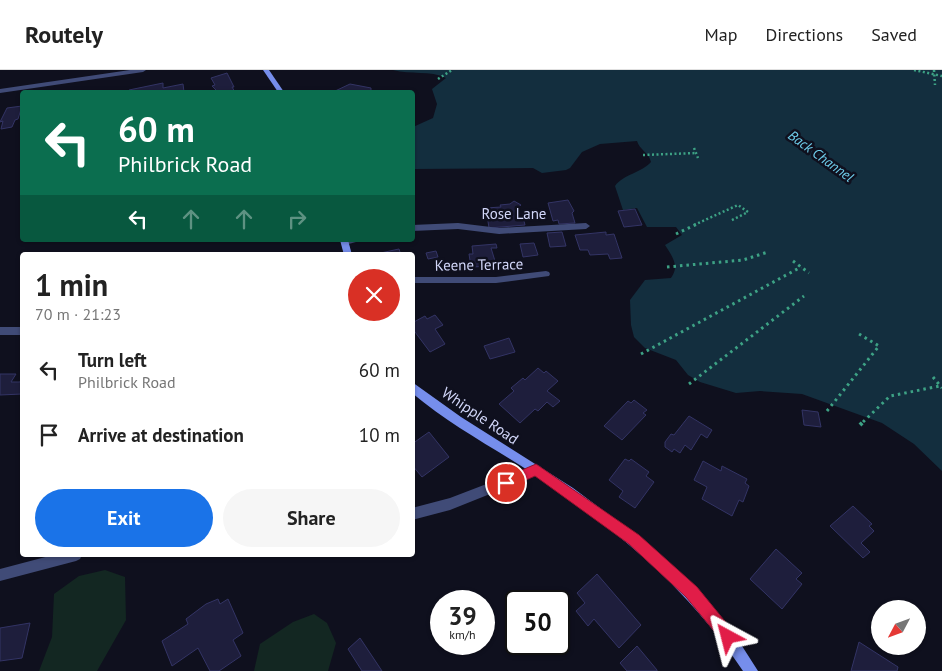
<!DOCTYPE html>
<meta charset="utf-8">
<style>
:root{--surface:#fff;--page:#f6f6f6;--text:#222;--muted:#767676;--line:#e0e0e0;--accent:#1a73e8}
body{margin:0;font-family:"PT Sans",sans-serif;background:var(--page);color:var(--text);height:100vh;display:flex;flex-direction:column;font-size:19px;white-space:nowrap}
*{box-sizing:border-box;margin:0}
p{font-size:16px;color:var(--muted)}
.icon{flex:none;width:28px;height:28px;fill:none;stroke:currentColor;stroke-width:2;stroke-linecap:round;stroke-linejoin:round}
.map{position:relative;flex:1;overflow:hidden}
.sheet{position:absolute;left:20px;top:182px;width:395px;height:305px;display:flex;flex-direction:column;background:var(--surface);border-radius:5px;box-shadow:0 1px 4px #0004}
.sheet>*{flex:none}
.banner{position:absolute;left:20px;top:20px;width:395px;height:152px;border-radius:5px;box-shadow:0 1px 4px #0004;background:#0b6e4f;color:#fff;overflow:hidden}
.needle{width:32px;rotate:229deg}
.buttons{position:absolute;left:871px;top:530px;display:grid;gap:10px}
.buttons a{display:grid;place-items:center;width:55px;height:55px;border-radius:50%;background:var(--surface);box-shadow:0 1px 4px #0004;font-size:25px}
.speed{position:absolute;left:430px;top:520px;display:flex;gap:10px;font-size:25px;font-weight:700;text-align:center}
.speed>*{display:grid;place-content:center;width:65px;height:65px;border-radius:50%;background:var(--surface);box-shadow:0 1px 4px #0004;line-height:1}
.speed small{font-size:12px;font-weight:400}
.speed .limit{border:2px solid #111;border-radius:8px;background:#fff;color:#111}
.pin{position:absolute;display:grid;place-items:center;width:42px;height:42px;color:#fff;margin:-21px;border:2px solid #fff;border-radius:50%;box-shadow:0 1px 5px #0007}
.me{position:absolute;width:55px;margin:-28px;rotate:322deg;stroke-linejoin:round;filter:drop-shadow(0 0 4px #0008)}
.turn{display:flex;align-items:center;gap:18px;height:105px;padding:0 15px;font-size:22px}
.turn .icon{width:65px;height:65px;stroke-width:2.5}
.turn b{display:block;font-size:35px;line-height:42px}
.lanes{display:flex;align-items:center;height:48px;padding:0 15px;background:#0003;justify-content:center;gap:25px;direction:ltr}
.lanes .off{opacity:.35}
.round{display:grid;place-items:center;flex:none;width:52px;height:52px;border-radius:26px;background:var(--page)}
.head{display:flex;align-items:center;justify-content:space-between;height:85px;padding:0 15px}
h1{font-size:30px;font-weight:700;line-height:38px}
.button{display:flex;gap:10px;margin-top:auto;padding:10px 15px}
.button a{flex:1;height:58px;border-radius:30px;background:var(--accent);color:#fff;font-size:20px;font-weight:700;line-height:58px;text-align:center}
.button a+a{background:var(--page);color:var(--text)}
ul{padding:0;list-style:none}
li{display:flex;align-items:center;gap:15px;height:65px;padding:0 15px}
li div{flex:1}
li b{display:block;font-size:19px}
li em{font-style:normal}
header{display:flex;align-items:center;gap:30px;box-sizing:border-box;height:70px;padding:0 25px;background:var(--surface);border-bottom:1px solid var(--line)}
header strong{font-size:24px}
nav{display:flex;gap:28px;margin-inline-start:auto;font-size:18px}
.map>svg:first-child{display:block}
.green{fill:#132722}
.water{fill:#132e3e}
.building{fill:#1e1e3c;stroke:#333465}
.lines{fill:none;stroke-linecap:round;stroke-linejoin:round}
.path-far2{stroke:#3da285;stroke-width:2.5;stroke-dasharray:2 2.5;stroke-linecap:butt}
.path-far1{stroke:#3da285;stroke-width:3;stroke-dasharray:2.5 4;stroke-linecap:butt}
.path{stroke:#3da285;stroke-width:4;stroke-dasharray:3 4.5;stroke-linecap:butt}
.street{fill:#404b77;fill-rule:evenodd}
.secondary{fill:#768eec;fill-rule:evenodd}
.route{fill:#e11d48;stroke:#92132f}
.labels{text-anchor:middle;stroke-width:5;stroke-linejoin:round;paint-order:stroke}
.far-water-label{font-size:14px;font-style:italic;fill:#6ecdeb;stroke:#0f101e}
.street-label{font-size:15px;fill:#d2d7f9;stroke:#0f101e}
</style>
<header>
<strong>Routely</strong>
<nav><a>Map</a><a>Directions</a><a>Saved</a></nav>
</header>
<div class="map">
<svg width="942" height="601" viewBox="0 0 942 601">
<rect width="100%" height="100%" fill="#0f101e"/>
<g class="green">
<path d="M105,500l20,7 1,43 -29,51h-58l13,-34 2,-43 25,-18z"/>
<path d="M314,544l13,9 9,20 -8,28h-74l6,-27 33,-22z"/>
</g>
<path class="water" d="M393,0h549v401l-28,-27 -32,-21 -80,-29 -42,-3 -24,2 -36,-11 -12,-7 -12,-15 -31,-12 -11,-11 -3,-12 -1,-25 15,-20 26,-2c9,-12 1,-22 -6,-33l17,-10 -6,-8h-29l-10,-19 -14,2 -8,-24c9,-12 26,-13 36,-24 -2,-9 -12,-13 -14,-21l-37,3 -18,8 -12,16 -4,2 -24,3 -9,-5 -120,1v-42l20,-9 4,-14 -5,-15 14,-11c-16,-8 -35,-3 -53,-8z"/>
<g class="building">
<path d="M227,3l7,14h-2l3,5h-17l-6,-6 3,-1 -4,-7z"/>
<path d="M163,13v5l20,-4 1,8h-55v-2z"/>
<path d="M350,14l21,4v2l-1,2h-37z"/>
<path d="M22,36l-4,13 -3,1 -3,7 -11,2 2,-8 -3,1 7,-14z"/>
<path d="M568,130l6,11 -2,2 3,10 -16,1 -1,-4 -5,1 -5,-18z"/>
<path d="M514,131l7,4 -6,5 1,7h7l2,8 -36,3 -3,-20 15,-1 -1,-2 10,-1z"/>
<path d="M635,139l7,16 -18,2 -6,-16z"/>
<path d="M562,162l4,14 -16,1 -3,-14z"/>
<path d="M606,162v3l8,-1 8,24 -12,1 -2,-5 -18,1 -2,-5h-8l-5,-15z"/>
<path d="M534,173l4,12 -15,2 -3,-13z"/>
<path d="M496,174l1,4h-6l4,13 -2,1 1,4 -23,1 -2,-13h4l-1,-8z"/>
<path d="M399,179l2,6 -25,-1z"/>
<path d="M436,181l2,6 -10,2 -2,-6z"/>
<path d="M435,245l8,10 -8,4 10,15 -15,8 -18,-24v-5l13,-7 2,3z"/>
<path d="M509,268l6,14 -25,7 -6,-13z"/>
<path d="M538,298l6,5 2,-2 12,10 -11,10 13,10 -7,6 -6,-5 -9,9 -3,-2 -15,14 -21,-19 15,-13 -3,-3 12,-10 2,2z"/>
<path d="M0,304h16l-5,8h9l2,-5v17l-22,1z"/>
<path d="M634,330l13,10 -4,3 3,2 -24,25 -18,-14 24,-25 3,2z"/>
<path d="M802,340l16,2 3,15 -17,-2z"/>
<path d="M689,346l23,14 -5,8 -6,-4 -10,16 -6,-5 -5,8 -6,-4 -2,3 -7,-5v-5l6,-8 3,1z"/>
<path d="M429,362l20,25 -27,20 -10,-12v-21z"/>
<path d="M625,389l4,2 2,-2 18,13 -3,4 8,6 -19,26 -16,-11 4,-6 -14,-11z"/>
<path d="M703,391l18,10 1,-5 25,13 -2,4 4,3 -6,16 -4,-2 -7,16 -30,-17 5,-12 -13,-7z"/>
<path d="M853,436l19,18 -3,2 5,5 -13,12 9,9 -7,6 -33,-32z"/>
<path d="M776,479l26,24 -6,6 6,5 -20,25 -32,-30z"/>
<path d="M597,504l44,51 -22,23 -25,-29 -6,7 -12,-15 9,-8 -8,-10z"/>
<path d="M218,529l2,5 8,-5 15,34 -10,7 8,16 -22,15h-9l-12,-23 -26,18 -10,-25 26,-17 -2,-5 20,-15z"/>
<path d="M30,553l-8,35 -22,3v-33z"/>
<path d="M360,568l22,33h-20l-14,-22z"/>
<path d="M859,572l39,25 -1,4h-46z"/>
<path d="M637,576l20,24v1h-30l-7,-8z"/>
</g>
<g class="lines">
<g class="path-far2">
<path d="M914,0l28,6"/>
<path d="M934,0l1,15"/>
<path d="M438,9l14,-9"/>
<path d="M694,78l4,10"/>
<path d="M643,85l53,-2"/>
<path d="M694,155l44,-20 10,7 -18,9"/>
</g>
<g class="path-far1">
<path d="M676,164l21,-10"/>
<path d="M793,191l16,12"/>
<path d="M667,197l76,-7 25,-8"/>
<path d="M641,284l160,-87"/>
<path d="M933,307l9,11"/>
<path d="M689,314l115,-88"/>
<path d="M827,341l52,-65 -20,-12"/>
<path d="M863,352l27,-26 50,-10"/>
</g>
<path class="path" d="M860,355l4,-4"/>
<g class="street">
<path d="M130,0h16l-3,2 -143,21v-4z"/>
<path d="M458,153l41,5 87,-5 4,3 -4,3 -87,5 -41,-5 -46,2v-6z"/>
<path d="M342,170h15l-1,2 -11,3 -3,-1z"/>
<path d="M546,201l3,1 1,2 -1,2 -53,7h-84v-6h84z"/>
<rect x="0" y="257" width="22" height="8"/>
<path d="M536,395l4,1 2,4 -2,4 -90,36 -38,10v-12l38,-10z"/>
<path d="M53,485h29l-2,4 -4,2 -76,20v-12z"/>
</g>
<g class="secondary">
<path d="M263,0h6l15,22h-6z"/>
<path d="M340,170h8l4,15h-8z"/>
<path d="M412,312l49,35 112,71 59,44 55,48 25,27 23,28 23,36h-15c-56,-84 -125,-140 -208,-196 -41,-27 -85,-50 -123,-82z"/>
</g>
</g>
<path class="route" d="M536,394l103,71 58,52 36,44 3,6 -3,5 -5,2 -5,-2 -37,-45 -57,-53 -94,-68 -29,13 -5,-1 -1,-5 1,-4z"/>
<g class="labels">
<g class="far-water-label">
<text transform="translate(821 86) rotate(36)" y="5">Back Channel</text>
</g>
<g class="street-label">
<text x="514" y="149">Rose Lane</text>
<text transform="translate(479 195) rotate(-1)" y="5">Keene Terrace</text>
<text transform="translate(480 346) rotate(34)" y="5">Whipple Road</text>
</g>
</g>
</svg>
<div class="buttons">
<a><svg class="needle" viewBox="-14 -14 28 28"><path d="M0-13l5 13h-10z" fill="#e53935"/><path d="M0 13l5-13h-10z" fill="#767676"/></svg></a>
</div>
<div class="speed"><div>39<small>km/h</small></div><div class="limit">50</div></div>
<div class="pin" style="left:506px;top:413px;background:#d93025"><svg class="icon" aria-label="arrive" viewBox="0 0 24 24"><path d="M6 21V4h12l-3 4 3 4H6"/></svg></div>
<svg class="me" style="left:728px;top:567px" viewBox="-20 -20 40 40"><path d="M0-17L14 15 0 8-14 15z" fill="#e11d48" stroke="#fff" stroke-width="4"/></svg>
<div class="banner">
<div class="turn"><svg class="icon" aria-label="left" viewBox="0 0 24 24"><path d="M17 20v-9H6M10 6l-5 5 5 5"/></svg><div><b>60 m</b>Philbrick Road</div></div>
<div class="lanes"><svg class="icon" aria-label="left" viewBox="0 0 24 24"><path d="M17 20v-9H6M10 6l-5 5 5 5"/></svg><svg class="icon off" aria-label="ahead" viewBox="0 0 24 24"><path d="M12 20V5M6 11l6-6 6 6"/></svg><svg class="icon off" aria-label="ahead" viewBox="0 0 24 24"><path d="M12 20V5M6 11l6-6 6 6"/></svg><svg class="icon off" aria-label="right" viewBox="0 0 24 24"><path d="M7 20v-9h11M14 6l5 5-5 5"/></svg></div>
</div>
<section class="sheet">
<div class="head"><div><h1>1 min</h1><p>70 m · 21:23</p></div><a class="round" style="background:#d93025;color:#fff"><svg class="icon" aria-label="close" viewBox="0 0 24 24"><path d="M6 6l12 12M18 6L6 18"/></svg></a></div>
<ul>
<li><svg class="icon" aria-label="left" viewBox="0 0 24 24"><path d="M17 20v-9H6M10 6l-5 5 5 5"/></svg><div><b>Turn left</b><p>Philbrick Road</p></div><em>60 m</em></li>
<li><svg class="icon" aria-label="arrive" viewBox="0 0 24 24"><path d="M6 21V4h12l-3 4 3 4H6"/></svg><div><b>Arrive at destination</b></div><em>10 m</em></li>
</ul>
<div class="button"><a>Exit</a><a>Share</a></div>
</section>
</div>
